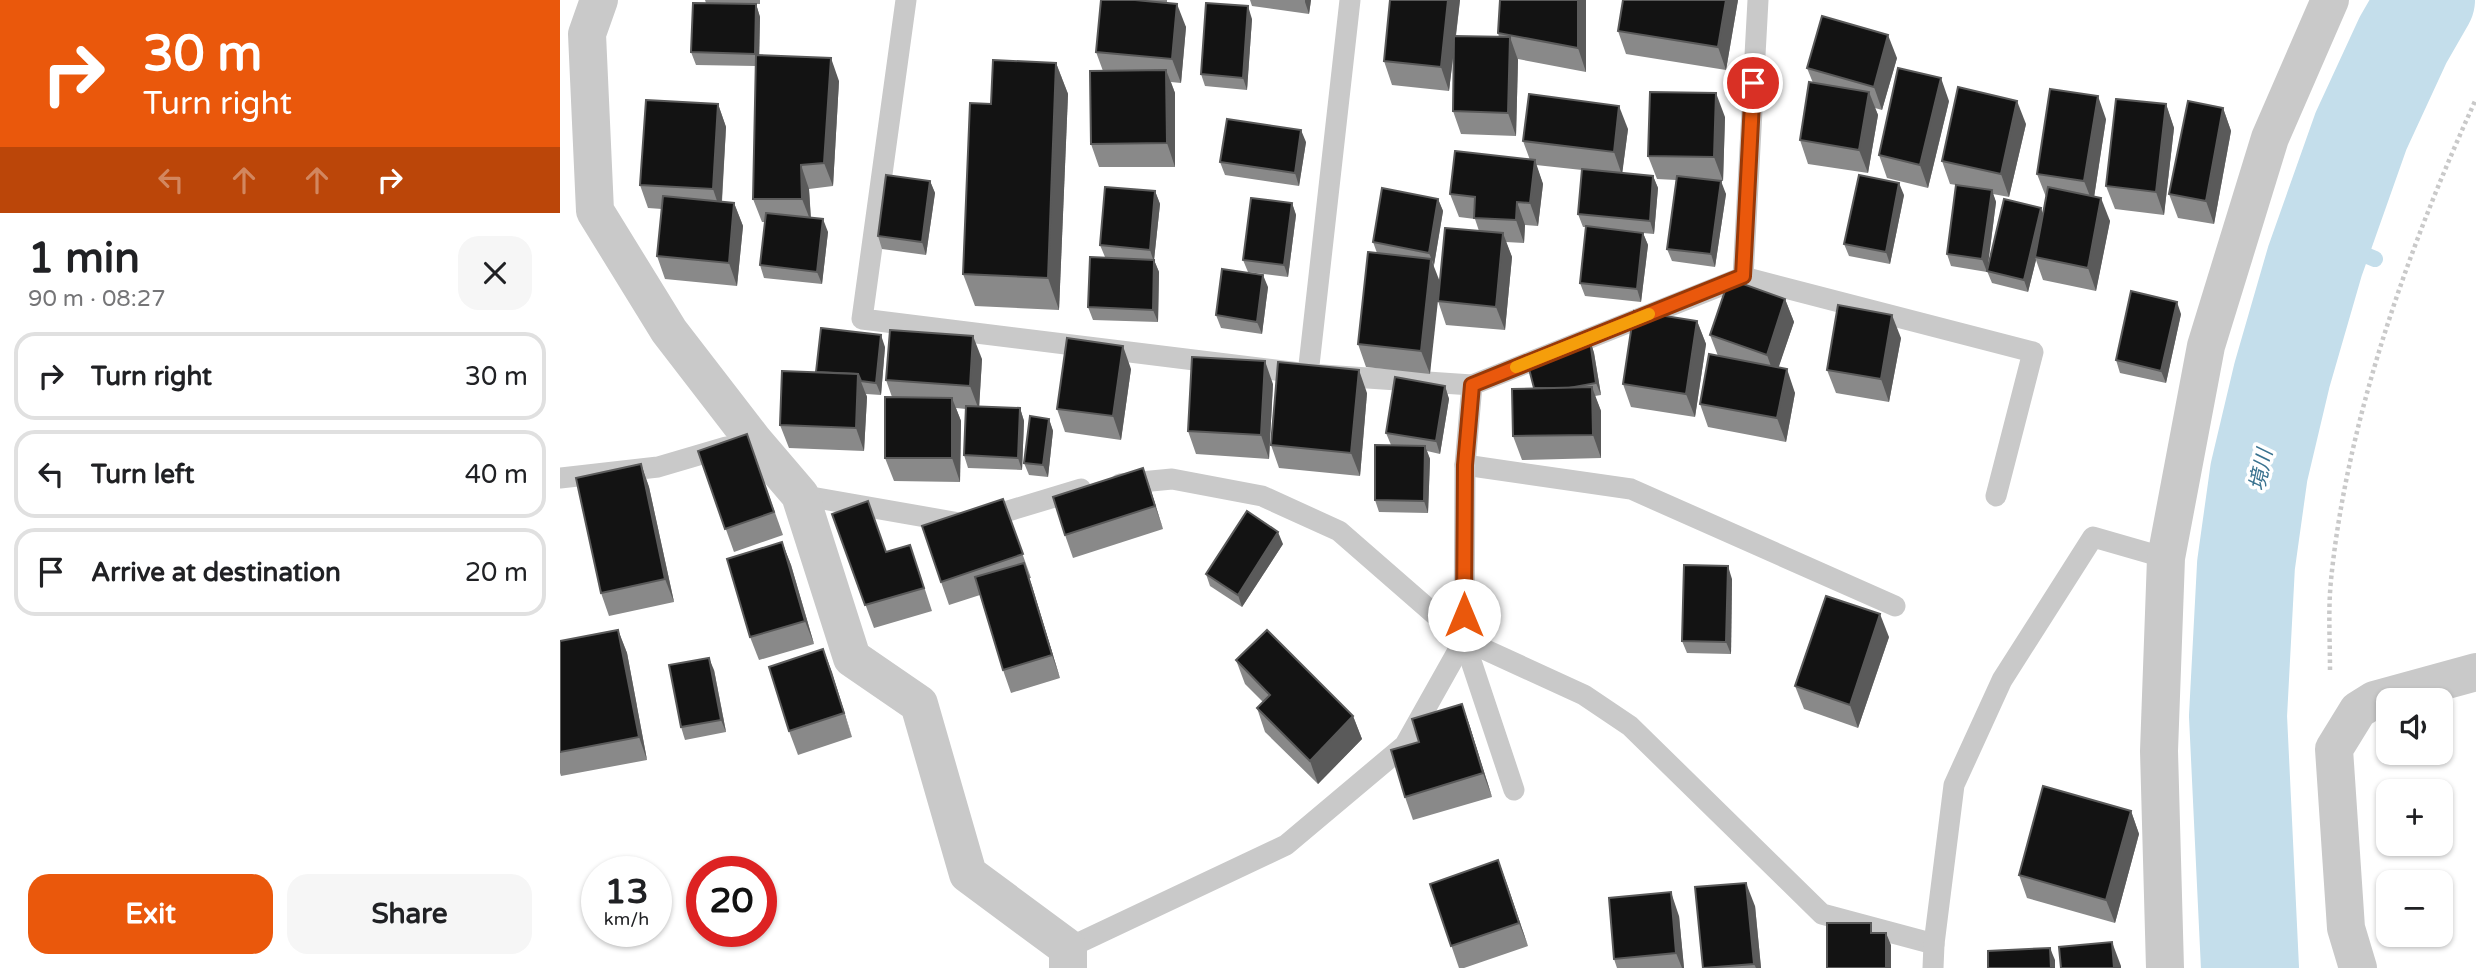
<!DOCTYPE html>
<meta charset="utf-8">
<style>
:root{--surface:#fff;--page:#f6f6f6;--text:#202124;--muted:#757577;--line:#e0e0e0;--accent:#ea580c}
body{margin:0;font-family:"Varela Round","Noto Sans JP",sans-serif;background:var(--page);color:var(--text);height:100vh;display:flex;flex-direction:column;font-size:26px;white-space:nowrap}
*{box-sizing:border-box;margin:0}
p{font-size:23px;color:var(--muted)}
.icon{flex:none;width:38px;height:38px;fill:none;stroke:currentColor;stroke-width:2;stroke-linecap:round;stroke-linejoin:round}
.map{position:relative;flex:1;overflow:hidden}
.panel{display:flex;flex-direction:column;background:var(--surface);width:560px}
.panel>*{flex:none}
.guide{background:#ea580c;color:#fff;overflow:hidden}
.buttons{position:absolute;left:1816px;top:688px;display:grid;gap:14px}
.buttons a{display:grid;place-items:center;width:77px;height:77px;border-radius:14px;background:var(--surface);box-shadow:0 2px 5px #0004;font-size:35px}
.speed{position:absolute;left:21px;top:856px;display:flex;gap:14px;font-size:35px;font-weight:700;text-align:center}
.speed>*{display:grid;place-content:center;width:91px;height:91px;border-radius:50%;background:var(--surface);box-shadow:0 2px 5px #0004;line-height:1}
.speed small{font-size:18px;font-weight:400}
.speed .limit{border:10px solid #d22;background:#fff;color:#111}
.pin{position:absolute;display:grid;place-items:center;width:60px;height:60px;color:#fff;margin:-30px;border:4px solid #fff;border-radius:50%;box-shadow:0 2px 7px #0007}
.me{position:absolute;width:77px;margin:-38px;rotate:0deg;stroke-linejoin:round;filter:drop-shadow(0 0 5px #0008)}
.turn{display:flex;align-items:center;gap:24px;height:147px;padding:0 28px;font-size:32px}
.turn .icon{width:91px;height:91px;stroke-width:2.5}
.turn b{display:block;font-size:49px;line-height:60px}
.lanes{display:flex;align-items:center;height:66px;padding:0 28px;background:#0003;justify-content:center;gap:35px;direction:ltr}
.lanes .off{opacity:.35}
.round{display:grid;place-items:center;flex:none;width:74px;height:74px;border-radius:21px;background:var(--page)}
.overview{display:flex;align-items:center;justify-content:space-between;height:119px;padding:0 28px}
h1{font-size:42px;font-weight:800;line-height:52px}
.primary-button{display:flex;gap:14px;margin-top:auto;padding:14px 28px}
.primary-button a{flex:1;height:80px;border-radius:21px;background:var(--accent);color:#fff;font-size:28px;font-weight:800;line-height:80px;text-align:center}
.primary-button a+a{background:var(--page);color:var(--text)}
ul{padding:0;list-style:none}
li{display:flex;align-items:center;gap:21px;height:88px;margin:0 14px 10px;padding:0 14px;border:4px solid var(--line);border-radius:21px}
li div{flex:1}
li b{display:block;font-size:26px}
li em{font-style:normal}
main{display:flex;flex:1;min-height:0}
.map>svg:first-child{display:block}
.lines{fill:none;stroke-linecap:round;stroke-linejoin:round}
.stream{stroke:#c4deeb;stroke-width:16}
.river{stroke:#c4deeb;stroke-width:98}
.path{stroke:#c9c9c9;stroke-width:4.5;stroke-dasharray:3.5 3.5;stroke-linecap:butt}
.lane{stroke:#c9c9c9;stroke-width:21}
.street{stroke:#c9c9c9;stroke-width:38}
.wall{fill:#898989}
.shaded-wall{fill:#5a5a5a}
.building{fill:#131313;stroke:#5a5a5a;stroke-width:2}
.route-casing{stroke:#983908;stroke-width:18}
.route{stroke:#ea580c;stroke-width:12}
.slow{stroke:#f59e0b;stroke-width:12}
.labels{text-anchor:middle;stroke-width:7;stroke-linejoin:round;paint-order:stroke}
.water-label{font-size:21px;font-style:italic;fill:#39728f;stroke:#fff}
</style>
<main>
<section class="panel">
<div class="guide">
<div class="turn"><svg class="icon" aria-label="right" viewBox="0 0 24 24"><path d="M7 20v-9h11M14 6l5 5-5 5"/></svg><div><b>30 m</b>Turn right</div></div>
<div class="lanes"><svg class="icon off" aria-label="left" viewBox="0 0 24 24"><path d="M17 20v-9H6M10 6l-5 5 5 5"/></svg><svg class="icon off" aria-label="ahead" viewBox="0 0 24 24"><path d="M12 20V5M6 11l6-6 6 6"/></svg><svg class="icon off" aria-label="ahead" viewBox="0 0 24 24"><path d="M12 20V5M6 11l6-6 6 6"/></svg><svg class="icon" aria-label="right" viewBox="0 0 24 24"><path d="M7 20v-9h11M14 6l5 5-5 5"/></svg></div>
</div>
<div class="overview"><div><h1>1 min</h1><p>90 m · 08:27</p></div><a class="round"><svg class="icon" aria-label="close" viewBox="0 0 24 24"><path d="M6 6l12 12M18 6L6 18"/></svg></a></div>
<ul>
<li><svg class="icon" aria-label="right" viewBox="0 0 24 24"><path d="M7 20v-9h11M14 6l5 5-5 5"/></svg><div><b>Turn right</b></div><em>30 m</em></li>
<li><svg class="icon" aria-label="left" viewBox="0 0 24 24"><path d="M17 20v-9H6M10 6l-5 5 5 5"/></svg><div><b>Turn left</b></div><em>40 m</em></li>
<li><svg class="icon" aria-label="arrive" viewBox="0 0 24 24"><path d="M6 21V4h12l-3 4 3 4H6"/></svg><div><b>Arrive at destination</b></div><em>20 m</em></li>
</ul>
<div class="primary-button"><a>Exit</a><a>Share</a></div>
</section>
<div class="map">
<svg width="1916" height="968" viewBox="0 0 1916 968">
<rect width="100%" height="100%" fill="#fff"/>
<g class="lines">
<path class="stream" d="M1764,238l51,21"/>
<path class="river" d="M1690,968l-12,-252 8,-151 13,-93 23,-97 33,-114 46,-130 42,-91 23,-40"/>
<path class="path" d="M1770,670c0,-30 -2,-60 1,-90 16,-161 78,-334 145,-481"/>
<g class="lane">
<path d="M346,0l-44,319 446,55 164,11 271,-108 15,-277"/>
<path d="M1183,277l290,75 -37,144"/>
<path d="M748,374l42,-374"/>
<path d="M912,385l-7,80 -1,175 120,55 46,31 192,188 112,30"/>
<path d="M905,465l166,24 264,117"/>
<path d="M0,478l98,-11 68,-20"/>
<path d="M560,484l52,-5 90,17 77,35 125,109 50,150"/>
<path d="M240,495l165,29 116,-35"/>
<path d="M508,948l218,-103 119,-100 59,-105"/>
<path d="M1373,968l1,-24 20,-159 48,-105 91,-143 73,21"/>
</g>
<g class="street">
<path d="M39,0l-12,34 8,177 74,120 84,109 47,55 52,163 67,46 49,170 100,74v20"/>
<path d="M1605,968l-6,-217 7,-193 40,-212 64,-208 60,-138"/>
<path d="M1798,968l-12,-40 -12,-179 24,-39 16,-10 102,-28"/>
</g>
</g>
<g class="wall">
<path d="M145,0h55v4h-17h13l4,13 -1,38 80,26 -6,105 -24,3 2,29 17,14 -6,52 -58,-6 -4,-13 5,-43h-3l-9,-23 3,-133 -60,-1 -5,-13 15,-49z"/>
<path d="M541,0h66v3l19,24 -5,56 -10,-1 4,11v74h-76l-8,-23 12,-73 -7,-19z"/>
<path d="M690,0h61l-2,14 -57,-8z"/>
<path d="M830,0h70l-4,36 43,1 -1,-4 2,-33h86v72l-68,-13 -2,77 -55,-2 -8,-23 1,-63 -5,43 -57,-6 -8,-24z"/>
<path d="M1178,0l-12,70 -100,-16 -8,-23z"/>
<path d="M692,19l-5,71 -42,-4 -4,-12z"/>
<path d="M1337,58l-15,52 -7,-2 3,7 -10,58 -60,-9 -8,-24 13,-57 -6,-15z"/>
<path d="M496,63l12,31 -9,216 -84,-4 -12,-32z"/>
<path d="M1389,101l-21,87 -41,-10 -8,-23z"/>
<path d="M158,104l8,23 -4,75 12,1 9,23 -6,60 -72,-7 -8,-23 5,-47 -14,-1 -8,-23z"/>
<path d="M1606,104l8,24 -10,87 -49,-6 -9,-23z"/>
<path d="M1663,108l8,23 -17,93 -36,-6 -9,-24z"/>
<path d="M1165,117l-2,64 -10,-1 13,14 -11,73 -43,-6 -5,-12 9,-69 -19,-1 -9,-23z"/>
<path d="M1546,119l-12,78 16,24 -14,70 -53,-11 -7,-20 -8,32 -36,-9 -5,-12 56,-58 3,-16 -9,-23z"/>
<path d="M1466,124l-17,73 -16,-3 3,8 -9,70 -36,-6 -4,-12 9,-69 -6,-1 -8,-23z"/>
<path d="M1068,129l-6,44 31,3 5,12 -4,46 -11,-1 5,12 -7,57 -56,-6 -5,-13 6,-56h-3l-5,-13 4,-44 -46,-5 7,19 -5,42 -13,-1 -1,18 -18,-1 6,15 -7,73 -59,-5 -8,-24 41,-70 -4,-12 -16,-2 -9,-23 80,-34 -7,-19z"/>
<path d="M746,142l-7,44 -74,-11 -5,-13z"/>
<path d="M370,181l5,12 -9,62 -44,-6 -4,-13z"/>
<path d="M595,191l5,13 -6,56 5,12 -1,50 -65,-2 -5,-13 26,-49 -9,-1 -5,-12z"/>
<path d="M1344,195l-14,69 -41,-8 -5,-12z"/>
<path d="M878,199l5,12 -9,54 -4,109 -64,-7 -8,-23 19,-91 -4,-11z"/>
<path d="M732,203l4,12 -8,62 -40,-5 -5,-12z"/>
<path d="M708,287l-6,47 -41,-6 -5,-13z"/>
<path d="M1225,299l9,23 -16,46 17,25 -9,49 -78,-15 -8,-23 18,-48 -8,-21z"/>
<path d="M1621,314l-15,69 -46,-10 -4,-13z"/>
<path d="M1137,321l9,23 -11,73 -64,-10 -8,-23z"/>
<path d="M1341,338l-12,64 -53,-9 -9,-23z"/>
<path d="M1030,340l4,13 7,42 -6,1 6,15v47l-79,2 -9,-24 44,-78z"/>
<path d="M325,347l-4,48 -15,-1 1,3 -3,54 -75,-3 -9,-23 36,-53z"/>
<path d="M422,359l-3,47 41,2 4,13 -2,49 -54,-2 -4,-13 2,-46 -10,-1 5,13 -1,61 -66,-1 -9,-23 7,-61 -6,-17z"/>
<path d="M571,369l-10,71 -56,-8 -8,-23z"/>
<path d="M713,384l-4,75 -73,-5 -8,-23z"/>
<path d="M885,386l4,13 -9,55 -13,-3 3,8 -2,54 -49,-1 -4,-12 16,-55 -5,-12z"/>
<path d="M807,393l-7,83 -81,-8 -8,-23z"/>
<path d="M489,419l4,12 -5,46 -19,-2 -5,-12z"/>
<path d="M187,434l36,101 -49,17 -36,-101z"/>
<path d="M81,464l8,23 25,115 -65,14 -8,-23z"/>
<path d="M591,491l12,38 -90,29 -8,-23z"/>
<path d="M443,499l28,79h-2l31,100 -49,15 -8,-23 -23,-75 -31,10 -8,-23z"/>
<path d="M272,514l54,38 32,16 14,43 -58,17z"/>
<path d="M222,542l9,23 23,79 -55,16 -9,-23z"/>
<path d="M723,544l-41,63 -32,-21 -4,-12z"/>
<path d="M1172,579l-1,75 -44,-1 -5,-12z"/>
<path d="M58,630l9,23 20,107 -86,16 -1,-3v-132z"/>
<path d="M1329,637l-31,91 -54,-19 -9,-23z"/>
<path d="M263,649l29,88 -54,18 -9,-24z"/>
<path d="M676,660l117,56 9,23 -44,45 -53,-52 -8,-24 6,-6 -18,-18z"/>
<path d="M154,670l12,62 -41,8 -4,-13z"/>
<path d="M902,704l8,23 22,70 -79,23 -8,-23 14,-55z"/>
<path d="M1571,811l8,23 -24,89 -88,-25 -8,-23z"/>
<path d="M938,860l30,86 -64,22h-5l-29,-84z"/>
<path d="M1195,906l6,62h-58z"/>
<path d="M1119,916l5,52h-67l-3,-9z"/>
</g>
<g class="shaded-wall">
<path d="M745,0h6l-2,14 -4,-12z"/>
<path d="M888,0h12l-11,91 -8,-24z"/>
<path d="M1018,0h8v72l-8,-24z"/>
<path d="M1166,0h12l-12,70 -8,-23z"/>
<path d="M196,4l4,13 -1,49 -4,-12z"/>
<path d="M617,4l9,23 -5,56 -9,-24z"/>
<path d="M688,6l4,13 -5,71 -4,-12z"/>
<path d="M1328,35l9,23 -15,52 -8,-23z"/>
<path d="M950,37l8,23 -2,76 -8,-23z"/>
<path d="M271,58l8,23 -6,105 -9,-23z"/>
<path d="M496,63l12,31 -9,216 -11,-32z"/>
<path d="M606,70l9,23v74l-8,-24z"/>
<path d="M1381,78l8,23 -21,87 -8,-23z"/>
<path d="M1309,92l9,23 -10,58 -9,-23z"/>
<path d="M1156,93l9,24 -2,64 -9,-24z"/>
<path d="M1538,96l8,23 -13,85 -9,-23z"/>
<path d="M1457,101l9,23 -17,73 -8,-23z"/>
<path d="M158,104l8,23 -5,86 -8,-24z"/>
<path d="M1606,104l8,24 -10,87 -8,-23z"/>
<path d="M1059,106l9,23 -6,46 -8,-23z"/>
<path d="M1663,108l8,23 -17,93 -8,-23z"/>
<path d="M741,130l5,12 -7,44 -4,-13z"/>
<path d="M975,160l8,24 -5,42 -8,-23z"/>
<path d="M241,165l8,24 2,33 -9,-23z"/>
<path d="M1093,176l5,12 -4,46 -4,-13z"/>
<path d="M370,181l5,12 -9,62 -4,-13z"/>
<path d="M1161,181l5,13 -11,73 -4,-13z"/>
<path d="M1339,183l5,12 -14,69 -4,-12z"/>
<path d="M1432,190l4,12 -9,70 -5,-13z"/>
<path d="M595,191l5,13 -6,56 5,12 -1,50 -5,-12 1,-48 -4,-12z"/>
<path d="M1541,198l9,23 -14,70 -8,-23z"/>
<path d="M878,199l5,12 -9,54 -5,-12z"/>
<path d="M957,202l8,23 -1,18 -8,-23z"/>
<path d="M174,203l9,23 -6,60 -8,-23z"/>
<path d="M732,203l4,12 -8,62 -4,-12z"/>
<path d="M1481,208l4,12 -10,37 1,3 -8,32 -4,-12z"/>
<path d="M263,219l5,13 -6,52 -5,-12z"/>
<path d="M943,233l9,24 -7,73 -9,-23z"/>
<path d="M1083,233l5,12 -7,57 -4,-13z"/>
<path d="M871,259l9,23 -10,92 -9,-23z"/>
<path d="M703,275l5,12 -6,47 -5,-12z"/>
<path d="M1225,299l9,23 -19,56 -8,-23z"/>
<path d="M1617,302l4,12 -15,69 -5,-12z"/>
<path d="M1332,315l9,23 -12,64 -8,-23z"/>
<path d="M1137,321l9,23 -11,73 -9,-23z"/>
<path d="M321,335l4,12 -4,48 -5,-12z"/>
<path d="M413,336l9,23 -3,51 -9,-24z"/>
<path d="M1030,340l4,13 7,42 -5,-12z"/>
<path d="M563,346l8,23 -10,71 -8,-24z"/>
<path d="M705,361l8,23 -4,75 -8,-24z"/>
<path d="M1227,369l8,24 -9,49 -9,-24z"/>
<path d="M799,370l8,23 -7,83 -9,-23z"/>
<path d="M298,374l9,23 -3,54 -8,-23z"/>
<path d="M885,386l4,13 -9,55 -4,-13z"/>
<path d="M1032,387l9,24v47l-8,-23z"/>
<path d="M392,398l9,23 -1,61 -8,-24z"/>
<path d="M460,408l4,13 -2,49 -4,-12z"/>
<path d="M489,419l4,12 -5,46 -5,-12z"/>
<path d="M865,446l5,13 -2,54 -4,-12z"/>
<path d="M81,464l8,23 25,115 -9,-23z"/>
<path d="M583,468l8,23 12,38 -8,-23z"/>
<path d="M718,532l5,12 -41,63 -4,-12z"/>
<path d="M222,542l9,23 23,79 -9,-23z"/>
<path d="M464,563l8,23 28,92 -8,-23z"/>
<path d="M1168,566l4,13 -1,75 -5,-12z"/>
<path d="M1320,614l9,23 -31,91 -8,-23z"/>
<path d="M58,630l9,23 20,107 -8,-23z"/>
<path d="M263,649l9,23 20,65 -8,-24z"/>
<path d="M149,658l5,12 12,62 -5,-12z"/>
<path d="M902,704l8,23 22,70 -9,-24z"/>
<path d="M793,716l9,23 -44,45 -8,-23z"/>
<path d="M1571,811l8,23 -24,89 -9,-23z"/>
<path d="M938,860l9,24 21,62 -9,-23z"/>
<path d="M1186,883l9,23 6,62h-5l-2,-4z"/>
<path d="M1111,892l8,24 5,52h-2l-6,-15z"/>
<path d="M1326,933l5,12v23h-5z"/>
<path d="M1552,942l9,24v2h-7z"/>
<path d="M1490,948l5,12v8h-4z"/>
</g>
<g class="building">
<path d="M541,0h34l42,4 -5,55 -76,-7z"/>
<path d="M830,0h58l-7,67 -57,-6z"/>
<path d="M940,0h78v48l-80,-15z"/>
<path d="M1063,0h103l-8,47 -100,-16z"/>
<path d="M133,3l63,1 -1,50 -64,-2z"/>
<path d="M646,3l42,3 -5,72 -42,-4z"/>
<path d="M1262,16l66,19 -14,52 -67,-19z"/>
<path d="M894,36l56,1 -2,76 -55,-2z"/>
<path d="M196,55l75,3 -7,105 -23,2 1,34h-49z"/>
<path d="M433,60l63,3 -8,215 -85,-4 7,-171 21,1z"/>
<path d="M1338,68l43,10 -21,87 -41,-10z"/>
<path d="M606,70l1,73 -76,1 -1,-73z"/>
<path d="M1249,82l60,10 -10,58 -59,-10z"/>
<path d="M1398,87l59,14 -16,73 -59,-13z"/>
<path d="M1490,89l48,7 -14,85 -47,-7z"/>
<path d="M1090,92l66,1 -2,64 -66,-1z"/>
<path d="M969,94l90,12 -5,46 -91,-11z"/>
<path d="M1556,99l50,5 -10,88 -50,-6z"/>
<path d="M86,100l72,4 -5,85 -73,-4z"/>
<path d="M1628,101l35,7 -17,93 -37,-7z"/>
<path d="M667,119l74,11 -6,43 -75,-11z"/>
<path d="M895,151l80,9 -5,43 -13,-1 -1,18 -42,-2 1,-21 -25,-3z"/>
<path d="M1022,169l71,7 -3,45 -72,-7z"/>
<path d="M326,175l44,6 -8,61 -44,-6z"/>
<path d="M1299,175l40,8 -13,69 -42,-8z"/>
<path d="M1117,176l44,5 -10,73 -44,-5z"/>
<path d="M1396,185l36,5 -10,69 -35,-5z"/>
<path d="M545,187l50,4 -5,59 -50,-5z"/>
<path d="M1488,187l53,11 -13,70 -53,-11z"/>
<path d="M822,188l56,11 -9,54 -56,-11z"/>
<path d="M103,196l71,7 -5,60 -72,-7z"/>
<path d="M691,198l41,5 -8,62 -41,-5z"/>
<path d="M1444,199l37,9 -17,72 -37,-9z"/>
<path d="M206,213l57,6 -6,53 -57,-7z"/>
<path d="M1026,226l57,7 -6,56 -57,-6z"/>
<path d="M885,228l58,5 -7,74 -58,-6z"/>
<path d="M808,252l63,7 -10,92 -63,-7z"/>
<path d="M530,257l64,3 -1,50 -65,-3z"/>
<path d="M662,269l41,6 -6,47 -41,-7z"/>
<path d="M1169,279l56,20 -18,56 -57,-20z"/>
<path d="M1571,291l46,11 -16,69 -45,-11z"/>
<path d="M1278,305l54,10 -11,64 -54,-9z"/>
<path d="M1074,311l63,10 -11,73 -63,-10z"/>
<path d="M261,328l60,7 -5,48 -15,-2 -3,-7 -42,-2z"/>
<path d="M330,330l83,6 -3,50 -84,-6z"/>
<path d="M507,338l56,8 -10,70 -56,-7z"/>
<path d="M1030,340l6,43 -27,5h-35l-6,-23 29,-7 -1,-12z"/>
<path d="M1149,354l78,15 -10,49 -77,-14z"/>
<path d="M632,357l73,4 -4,74 -73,-4z"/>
<path d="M718,362l81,8 -8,83 -80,-8z"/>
<path d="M222,371l76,3 -2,54 -76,-3z"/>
<path d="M835,377l50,9 -9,55 -50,-8z"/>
<path d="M1032,387l1,48 -80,1 -1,-47z"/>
<path d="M325,397l67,1v60h-67z"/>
<path d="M406,406l54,2 -2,50 -54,-3z"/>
<path d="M470,416l19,3 -6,46 -19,-2z"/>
<path d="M187,434l27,78 -49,17 -27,-78z"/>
<path d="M815,445l50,1 -1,55 -49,-1z"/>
<path d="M81,464l24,115 -64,14 -25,-115z"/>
<path d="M583,468l12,38 -90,29 -12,-38z"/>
<path d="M443,499l20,55 -82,28 -19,-56z"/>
<path d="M308,501l18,51 24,-7 14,43 -59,17 -33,-91z"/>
<path d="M687,511l31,21 -40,63 -32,-21z"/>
<path d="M222,542l23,79 -55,16 -23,-78z"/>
<path d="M464,563l28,92 -49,15 -28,-93z"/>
<path d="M1124,565l44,1 -2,76 -44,-1z"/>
<path d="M1266,596l54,18 -30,91 -55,-19z"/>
<path d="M58,630l21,107 -79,15v-111z"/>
<path d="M707,630l86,86 -43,45 -53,-53 13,-13 -34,-35z"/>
<path d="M263,649l21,64 -55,18 -20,-64z"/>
<path d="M149,658l12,62 -40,7 -12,-62z"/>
<path d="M902,704l21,69 -78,24 -14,-47 28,-8 -7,-23z"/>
<path d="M1483,786l88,25 -25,89 -87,-25z"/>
<path d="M938,860l21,63 -68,23 -21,-62z"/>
<path d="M1186,883l8,81 -51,4 -8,-81z"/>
<path d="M1111,892l5,61 -62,6 -5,-61z"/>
<path d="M1267,923h44v10h15v35h-59z"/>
<path d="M1552,942l2,26h-53l-2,-21z"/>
<path d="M1490,948l1,20h-63v-17z"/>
</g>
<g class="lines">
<defs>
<path id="route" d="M904,615l1,-150 7,-80 271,-109 10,-193"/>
</defs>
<use href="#route" class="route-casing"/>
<use href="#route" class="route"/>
<path class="slow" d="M956,367l133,-53"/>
</g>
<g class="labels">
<g class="water-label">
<text transform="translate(1701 470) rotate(-78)" y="7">境川</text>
</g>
</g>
</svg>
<div class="buttons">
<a><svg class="icon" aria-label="sound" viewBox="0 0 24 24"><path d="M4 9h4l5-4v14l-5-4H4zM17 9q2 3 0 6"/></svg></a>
<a>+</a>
<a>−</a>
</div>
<div class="speed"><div>13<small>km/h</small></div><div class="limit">20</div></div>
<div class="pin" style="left:1193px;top:83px;background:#d93025"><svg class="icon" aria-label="arrive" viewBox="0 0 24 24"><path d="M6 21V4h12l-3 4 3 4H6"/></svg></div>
<svg class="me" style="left:904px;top:615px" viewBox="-20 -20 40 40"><circle r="19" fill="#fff"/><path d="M0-13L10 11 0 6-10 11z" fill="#ea580c"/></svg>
</div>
</main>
